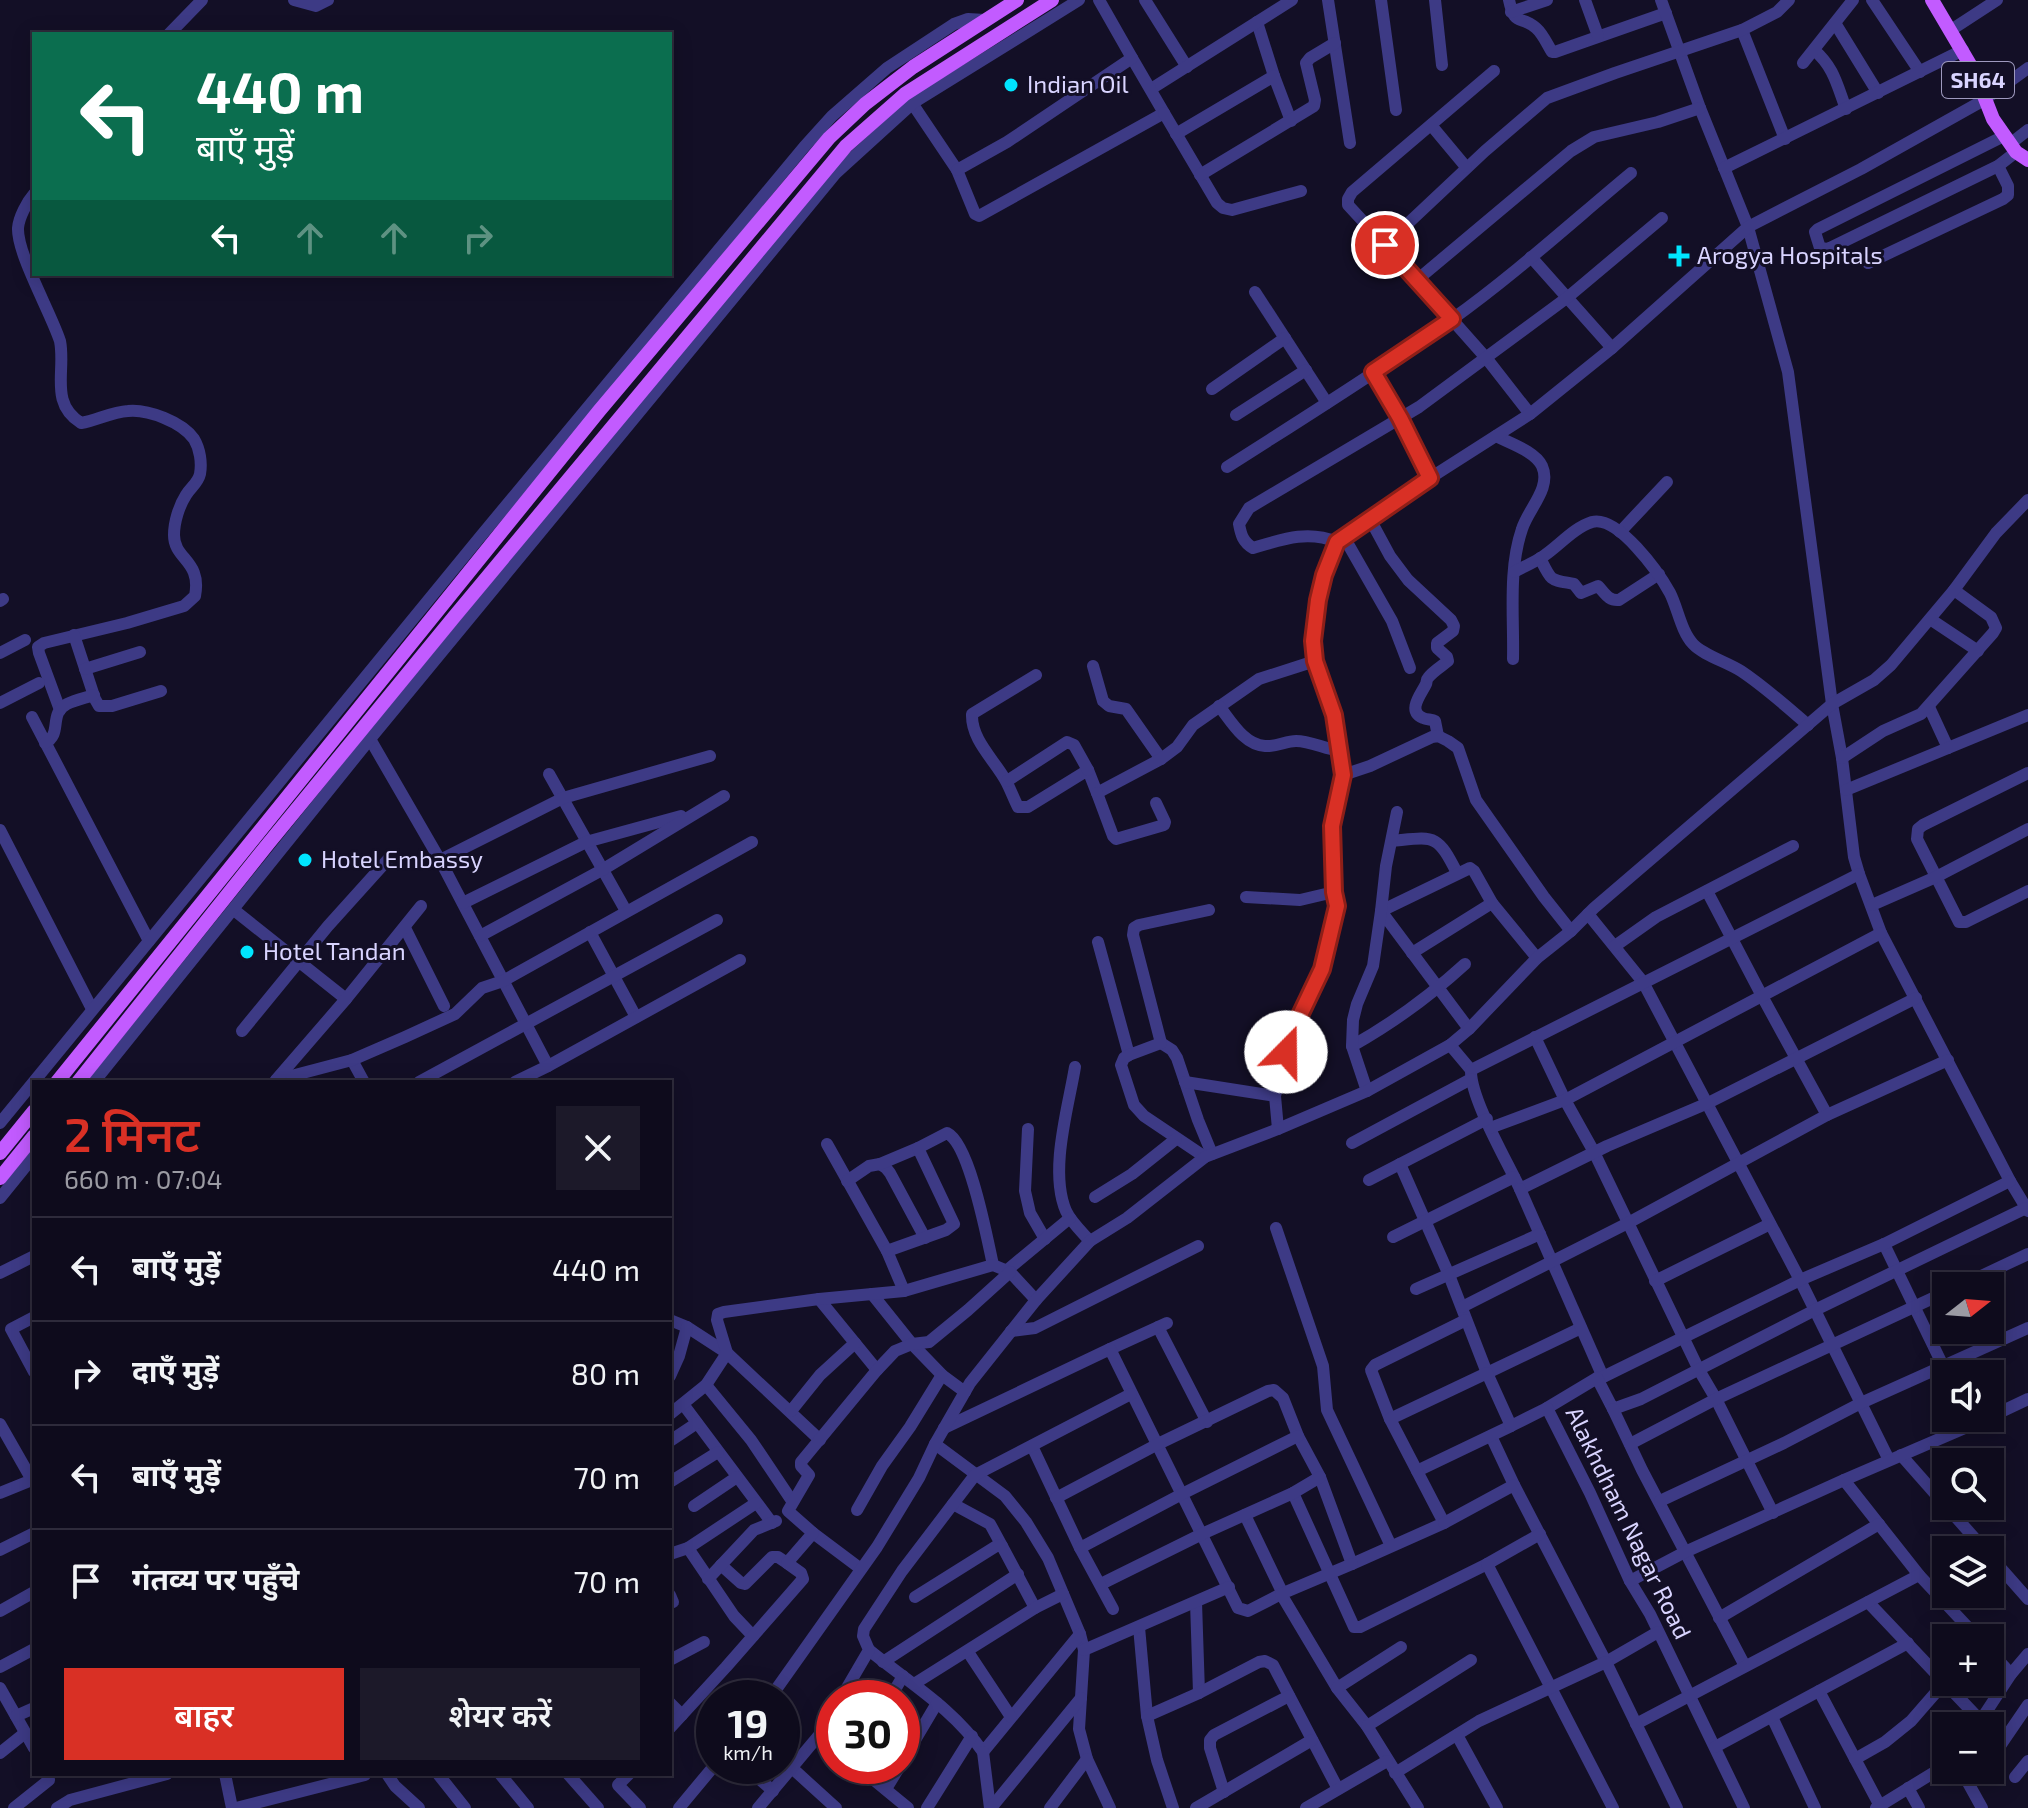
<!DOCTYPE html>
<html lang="hi">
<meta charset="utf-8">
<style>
:root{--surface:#0e0b1c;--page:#1c1929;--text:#f1f3f6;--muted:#9b9ba3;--line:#2e2b3b;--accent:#d93025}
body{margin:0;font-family:"Exo 2","Noto Sans Devanagari",sans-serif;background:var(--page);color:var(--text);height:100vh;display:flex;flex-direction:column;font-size:30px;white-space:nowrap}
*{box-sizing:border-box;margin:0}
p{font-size:26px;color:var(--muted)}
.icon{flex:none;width:44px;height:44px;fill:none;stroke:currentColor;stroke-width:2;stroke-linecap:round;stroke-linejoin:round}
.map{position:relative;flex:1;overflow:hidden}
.drawer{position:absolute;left:32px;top:1080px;width:640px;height:696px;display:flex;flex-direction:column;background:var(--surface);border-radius:0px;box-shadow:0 4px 20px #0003,0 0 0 2px var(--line)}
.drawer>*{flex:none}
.banner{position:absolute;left:32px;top:32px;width:640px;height:244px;border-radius:0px;box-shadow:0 4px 20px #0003,0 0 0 2px var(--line);background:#0b6e4f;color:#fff;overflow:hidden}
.needle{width:52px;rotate:73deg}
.controls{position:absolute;left:1932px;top:1272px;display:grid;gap:16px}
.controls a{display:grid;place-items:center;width:72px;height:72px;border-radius:0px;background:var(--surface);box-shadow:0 4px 20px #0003,0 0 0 2px var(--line);font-size:40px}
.speed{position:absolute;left:696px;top:1680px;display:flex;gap:16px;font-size:40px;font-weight:700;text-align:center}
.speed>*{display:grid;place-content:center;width:104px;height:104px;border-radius:50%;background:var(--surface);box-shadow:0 4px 20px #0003,0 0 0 2px var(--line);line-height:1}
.speed small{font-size:20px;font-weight:400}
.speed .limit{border:12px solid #d22;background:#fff;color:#111}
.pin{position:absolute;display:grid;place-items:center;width:68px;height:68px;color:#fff;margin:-34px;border:4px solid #fff;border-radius:50%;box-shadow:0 2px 8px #0007}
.me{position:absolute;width:88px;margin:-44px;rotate:22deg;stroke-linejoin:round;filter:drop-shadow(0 0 6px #0008)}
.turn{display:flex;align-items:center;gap:28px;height:168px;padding:0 32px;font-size:36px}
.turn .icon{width:104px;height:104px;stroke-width:2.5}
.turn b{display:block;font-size:56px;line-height:68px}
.lanes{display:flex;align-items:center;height:76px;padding:0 32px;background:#0003;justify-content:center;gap:40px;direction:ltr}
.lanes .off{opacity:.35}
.round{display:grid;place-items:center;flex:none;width:84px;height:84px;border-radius:0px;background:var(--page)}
.overview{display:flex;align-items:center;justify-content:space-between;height:136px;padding:0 32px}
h1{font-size:48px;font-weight:600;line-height:60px;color:var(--accent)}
.cta{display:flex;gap:16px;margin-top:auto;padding:16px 32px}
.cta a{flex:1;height:92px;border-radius:0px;background:var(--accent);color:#fff;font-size:32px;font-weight:600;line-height:92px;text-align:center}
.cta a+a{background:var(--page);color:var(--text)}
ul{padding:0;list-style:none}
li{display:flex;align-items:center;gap:24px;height:104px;padding:0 32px;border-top:2px solid var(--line)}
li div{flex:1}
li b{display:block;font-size:30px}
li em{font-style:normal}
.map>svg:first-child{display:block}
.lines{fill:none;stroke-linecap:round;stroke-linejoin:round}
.minor{stroke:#3d3a85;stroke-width:12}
.major{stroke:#c25bff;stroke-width:14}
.route-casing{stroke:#8d1f18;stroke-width:20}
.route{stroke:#d93025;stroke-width:14}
.poi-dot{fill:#00e5ff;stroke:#130f26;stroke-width:3}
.labels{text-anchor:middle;stroke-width:6;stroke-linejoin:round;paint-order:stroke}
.shield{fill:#130f26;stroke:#9e99be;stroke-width:2}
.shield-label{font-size:22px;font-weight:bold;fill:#d9d4ff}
.poi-label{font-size:24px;fill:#d9d4ff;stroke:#130f26;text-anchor:start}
.street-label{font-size:24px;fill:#d9d4ff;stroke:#130f26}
</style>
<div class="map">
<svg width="2028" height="1808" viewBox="0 0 2028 1808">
<rect width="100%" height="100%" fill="#130f26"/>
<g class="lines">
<g class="minor">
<path d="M294,0l22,6 12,-6"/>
<path d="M1145,0l42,67"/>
<path d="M1328,0l22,143"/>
<path d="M1381,0l15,110"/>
<path d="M1435,0l7,65"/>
<path d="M1509,0c6,28 11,14 27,28 7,6 11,16 16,24h3l111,-39"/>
<path d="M1585,0l13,36"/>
<path d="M1661,0l39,108 48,119 40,145 44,332 10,54 12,99 5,17 22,59 129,248 18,30"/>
<path d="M1872,0l48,72"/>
<path d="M1511,12l36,-12"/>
<path d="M1257,22l17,54"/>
<path d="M1835,23l43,70"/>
<path d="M1742,30l43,109"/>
<path d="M1951,30l46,-30"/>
<path d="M169,34l33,-34"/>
<path d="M1814,50c20,17 23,35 32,59"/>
<path d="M1803,63l50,-63"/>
<path d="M1151,89l141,-89"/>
<path d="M910,100l47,70 18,44 4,2 185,-103 -32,-55"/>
<path d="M1700,108l-42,14 -64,15 -23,14 -154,129 -32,-35 100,-94 62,-53 68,-25 127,-43 35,-18 12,-12"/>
<path d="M1164,113l53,90 6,5 9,2 69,-19"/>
<path d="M1431,125l35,42"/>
<path d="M1176,134l98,-58 17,45"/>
<path d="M2004,136l-186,93 -3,3 5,16 8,1 170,-83 18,-14"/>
<path d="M2010,144l18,-14"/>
<path d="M1724,168l239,-118"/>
<path d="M957,170l50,-28 125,-84 -33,-58"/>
<path d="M1200,175l114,-69 1,-6 -9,-37 4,-5 25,-15"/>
<path d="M34,194c-7,8 -15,23 -16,34 -1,26 33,85 42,113 6,30 -11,62 21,82 16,-3 31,-11 47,-12 20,-2 54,11 66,28 6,10 8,24 6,35 -2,9 -9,13 -14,21 -7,11 -12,27 -12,40 0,25 28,25 21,61l-11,10 -57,17 -83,20 -6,4 1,6 21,57"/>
<path d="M1385,245l-37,-40v-6l4,-7 142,-121"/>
<path d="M1531,257l81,91"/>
<path d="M1868,263l135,-64 5,-4v-9l-10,-20"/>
<path d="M1417,280l70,79 43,55"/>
<path d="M1255,292l72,111"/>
<path d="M1373,372l27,46 30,60"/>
<path d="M1212,389l73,-51"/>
<path d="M1236,415l70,-45"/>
<path d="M1496,436c13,7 39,15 46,30 10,22 -14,43 -20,63 -14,41 -8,88 -9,130"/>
<path d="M1227,467c75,-48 151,-95 224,-147 63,-45 121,-98 180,-147"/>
<path d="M1370,519l20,37 18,24 43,40 3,6 -1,5 -16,12v5l10,9 1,4c-6,5 -16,11 -20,17 -2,2 -1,4 -2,6 -4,9 -20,27 -3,34 4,2 9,1 12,3l3,15"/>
<path d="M1620,532l47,-50"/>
<path d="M1344,537l48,84 18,47"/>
<path d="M1337,542c-29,-12 -54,-3 -84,6 -10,-6 -12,-13 -14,-24l10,-16 170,-101 149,-110 94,-79"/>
<path d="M1540,558c12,24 9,21 34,26l7,9 17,-7c7,7 10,15 21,14l40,-26"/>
<path d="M1514,572c9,-5 19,-9 28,-15 16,-10 31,-29 50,-35 26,-7 67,51 78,71 8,16 11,38 23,51 10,11 34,18 48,27 24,16 45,35 67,54"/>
<path d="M0,601l3,-2"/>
<path d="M1930,619l48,32"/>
<path d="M74,635l21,64 4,7h13l49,-15"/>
<path d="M0,653l25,-13"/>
<path d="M1093,666l10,35 6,5 17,3 35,50"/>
<path d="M85,669l55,-17"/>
<path d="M1036,675l-64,39c-1,27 24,47 35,69 4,8 7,16 11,24h10l60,-37 9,23 64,-34 16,-12 16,-22 66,-46 56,-18"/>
<path d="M0,703l39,-20"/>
<path d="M1219,706c12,15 25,39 46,40 11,1 21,-5 31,-5 14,0 29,8 44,10"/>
<path d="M1929,707l19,41"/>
<path d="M32,717l117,224"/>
<path d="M370,739l70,121 108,206"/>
<path d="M45,743c18,-9 3,-29 22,-39 8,-4 18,-6 27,-9"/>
<path d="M1842,758l41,-27 38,-17 72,-81 3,-5 -5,-11 -37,-27"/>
<path d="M2028,773l-105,52 -5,4 -1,10 42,83h7l62,-31"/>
<path d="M549,774l77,137"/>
<path d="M1007,781l60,-39 7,3 14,25"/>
<path d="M1846,790l182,-75"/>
<path d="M1097,793l16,43 3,3 48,-14 1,-3 -9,-19"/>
<path d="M0,830l92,179"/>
<path d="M1392,841c42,-4 45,-8 65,32"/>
<path d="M440,860l123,-62 147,-42"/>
<path d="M1707,891l55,105 65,119"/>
<path d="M1246,897l54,3 34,-8"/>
<path d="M463,903l123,-61 95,-26"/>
<path d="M1872,905l64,-28 92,-48"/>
<path d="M234,910l112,89"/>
<path d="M1588,914l55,68 157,298 89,180"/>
<path d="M405,928l39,78"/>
<path d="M1571,931l-27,-34 -68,-97 -18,-52 -10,-7 -10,-5 -6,1 -62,29 -27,9 -9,-60 -19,-54 -2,-20 5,-41 6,-25 13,-33 93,-64 100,-64 82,-66 136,-121 113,-58 123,-69 44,-32"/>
<path d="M590,932l46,85"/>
<path d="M480,936l122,-66 122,-74"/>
<path d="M1098,942l31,113"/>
<path d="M1615,946l41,-29 137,-71"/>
<path d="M1412,953l80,-50"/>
<path d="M1469,1029l-88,-118 89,-43 4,3 18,32 45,55"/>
<path d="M242,1031l86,-105 64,-71"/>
<path d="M1535,1037l30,63 29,52 105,218 17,29 57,114"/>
<path d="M1161,1043l11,7 5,8 21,62 14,34"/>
<path d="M1450,1045l21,25c-1,28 36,91 49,119l87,-43 101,-43 208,-105"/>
<path d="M1352,1046c41,-23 79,-51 113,-82"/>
<path d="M352,1060l12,22"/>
<path d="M1075,1067c-7,42 -26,104 -9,144 5,11 15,20 24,30"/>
<path d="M1471,1070l388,-196"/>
<path d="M276,1080l76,-20 53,-23 50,-23 27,-26 21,-7 249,-139"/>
<path d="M276,1080l70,-81 75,-93"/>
<path d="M94,1082l276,-343 466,-566 77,-70 166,-103"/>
<path d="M419,1082l298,-162"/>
<path d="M515,1082l33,-16 192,-106"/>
<path d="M1185,1082l90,14"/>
<path d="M1367,1091l-15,-45 1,-26 4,-16 16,-38 8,-55 5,-45 11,-54"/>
<path d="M0,1123l480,-586 324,-390 28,-31 55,-48 67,-44 14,-5 17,1"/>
<path d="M1490,1128l75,-28 316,-167"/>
<path d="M1028,1129l-3,62 5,22 15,26"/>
<path d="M1278,1129l-3,-33 11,-44 7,-22 29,-61 15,-63 -3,-14 -2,-66 11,-51"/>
<path d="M1352,1143l119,-64"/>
<path d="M827,1144l60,107 17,40"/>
<path d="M1205,1157l-61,-41 -10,-11 -13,-40 3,-7 5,-3 32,-12 -28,-108 1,-7 5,-3 70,-15"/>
<path d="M880,1164l6,4 4,5 35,65"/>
<path d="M1400,1164l49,111 38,98 94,-45"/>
<path d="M1369,1180l118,-61"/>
<path d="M847,1181l22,-15 11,-2 38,-16"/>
<path d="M1520,1189l83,188"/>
<path d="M1095,1197l37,-23 44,-35"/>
<path d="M0,1198l34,-42"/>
<path d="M1276,1228l47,138 4,44 64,136"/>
<path d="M1393,1237l121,-60"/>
<path d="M1884,1244l63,130"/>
<path d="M887,1251l59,-21 8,-6 -36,-76 29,-15c23,11 40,105 46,132"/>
<path d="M1006,1271l64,-53"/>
<path d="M0,1273l34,-17"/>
<path d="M1655,1281l115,-57"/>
<path d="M1960,1286l68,-32"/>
<path d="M1416,1289l124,-55"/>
<path d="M872,1294l40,50 30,31"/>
<path d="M819,1299l58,71"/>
<path d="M1462,1307l166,-84 199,-108 121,-55"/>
<path d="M34,1317l-23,12 23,43"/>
<path d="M670,1320l17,7 40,26 93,87"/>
<path d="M1158,1327l49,95"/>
<path d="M1011,1331l24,-3 163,-82"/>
<path d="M1110,1349l57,-26"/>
<path d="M670,1376l9,-20 8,-29"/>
<path d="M1597,1378l6,-1 197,-97 84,-36 126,-63"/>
<path d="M706,1385l45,55 41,61"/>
<path d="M683,1404l89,119"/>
<path d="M1547,1408l50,-30 16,31 28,-10 174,-89 211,-102"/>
<path d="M1613,1409l29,61 103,196"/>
<path d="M791,1411l29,-36 35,-32"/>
<path d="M670,1414l36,-29 21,-32 -10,-33 1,-6 6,-2 95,-13 85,-8 89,-26 17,7 26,28"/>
<path d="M1990,1417l38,-18"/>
<path d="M1390,1419l-19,-49 4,-5 91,-45"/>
<path d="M0,1424l32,56 -32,13"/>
<path d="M944,1428l166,-79 128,259 10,3 33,-17"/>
<path d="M1491,1436l23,49"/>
<path d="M670,1441l27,-18"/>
<path d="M935,1444l70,52 21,26 22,36 32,76 4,16 -5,79 8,30 23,49"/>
<path d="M1630,1444l86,-45 230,-107"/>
<path d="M1032,1446l48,102"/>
<path d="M1901,1455l45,51"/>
<path d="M1417,1471l94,-45"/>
<path d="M1844,1480l75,95"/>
<path d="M670,1482l48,-30"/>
<path d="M1293,1493l61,134h6l127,-63"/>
<path d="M1056,1498l102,-54 110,-53 6,-1 9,8 15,38 22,41 32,87 92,-41 -54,-104 97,-46 24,53 36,-18 43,85 40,88 20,33 94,194"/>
<path d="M1660,1501l124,-58 77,-40 167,-75"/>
<path d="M953,1504l37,20 12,22"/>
<path d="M694,1506l43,-29"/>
<path d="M1946,1506l39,44"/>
<path d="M857,1510l25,-44 28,-39 32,-52 23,17"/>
<path d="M1245,1515l38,79"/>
<path d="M1444,1523l70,-38 92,177 52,-30"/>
<path d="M813,1533l48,36"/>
<path d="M1540,1534l-53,30 126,244"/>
<path d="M688,1548l46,68 19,20"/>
<path d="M0,1550l34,-17"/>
<path d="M670,1554l18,-6 68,-45"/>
<path d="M1990,1556l38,43"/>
<path d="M1352,1564l-71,30 56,94 30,38 51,82"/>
<path d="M721,1565l20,18 4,1 27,-27h6l9,6"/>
<path d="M708,1579l46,-49 22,-9"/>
<path d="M1630,1581l55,-29 159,-72 144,-62"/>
<path d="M1101,1584l101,-50 91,-41 27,-16"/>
<path d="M670,1595l3,7"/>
<path d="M915,1597l83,-52 4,1 33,62"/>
<path d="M1196,1602l3,91"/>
<path d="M1868,1602l112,118"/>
<path d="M1113,1609l-33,-61 102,-54 116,-58"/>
<path d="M0,1611l34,-19"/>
<path d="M1719,1618l160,-94"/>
<path d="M1139,1627l8,89 10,44 16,48"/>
<path d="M869,1650c39,32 85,59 114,102l97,-118"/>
<path d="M1084,1650l145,-63"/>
<path d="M968,1652l43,65"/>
<path d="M670,1660l34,-18"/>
<path d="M883,1662l135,-88"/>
<path d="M0,1667l34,-18"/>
<path d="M2011,1674l17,-20"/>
<path d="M914,1684l121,-76 28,-14"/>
<path d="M0,1688l34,60"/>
<path d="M1337,1688l64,-41"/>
<path d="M1819,1691l61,115"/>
<path d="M770,1698l107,-151 42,-69 16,-34 35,-61 66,-83 54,-59 37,-23 78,-61 73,-28 89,-38 83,-46 19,-16 68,-71 34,-27 23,-23 238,-204 42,-24 17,-15 63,-75 42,-57 32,-33"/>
<path d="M841,1698l28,-48 -6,-14 1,-7 38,-58 73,-96 156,-81"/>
<path d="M890,1698l13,-22"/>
<path d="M670,1703l12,12"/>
<path d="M16,1716l18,-8"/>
<path d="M1147,1716l52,-23 60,-31 6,-1 8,4 65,124"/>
<path d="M1772,1717l43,91"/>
<path d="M1636,1724l283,-149 59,63"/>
<path d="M1367,1726l104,-66"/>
<path d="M1977,1726l34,-52 -21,-23"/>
<path d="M670,1728l56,-61 77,-88 -2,-6 -14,-10 26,-30 -25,-22 21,-36 -8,-9v-4l76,-92 18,-19 17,-7 17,-2 39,-32 42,-38"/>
<path d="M782,1734l7,-6"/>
<path d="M820,1734l14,13"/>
<path d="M1457,1735l40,73"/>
<path d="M1715,1747l193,-104"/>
<path d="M983,1752l7,56"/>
<path d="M0,1753l25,-20"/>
<path d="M1855,1759l30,-17 26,-21 34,-39"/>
<path d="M1991,1759l37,-54"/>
<path d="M902,1762l35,-59"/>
<path d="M750,1766l-1,4 24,21"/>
<path d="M857,1766l51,42"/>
<path d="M792,1768l44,40"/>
<path d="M1961,1770l21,38"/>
<path d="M1395,1773l84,-52 127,-59 71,146"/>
<path d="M225,1774l7,34"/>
<path d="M387,1774l8,12 24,22"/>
<path d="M438,1774l27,34"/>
<path d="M500,1774l28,34"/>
<path d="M568,1774l30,34"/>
<path d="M629,1774l-11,11 22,23"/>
<path d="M2015,1777l13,-16"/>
<path d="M1908,1788l11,20"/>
<path d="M886,1789l14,-23"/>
<path d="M1224,1792l-14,-44v-8l4,-5 75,-39"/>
<path d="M14,1808l35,-28 -1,-6"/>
<path d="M57,1808l13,-8 97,-26"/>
<path d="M236,1808l129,-33"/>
<path d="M679,1808l35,-42"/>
<path d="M758,1808l62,-74 14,-24"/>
<path d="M927,1808l45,-72"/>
<path d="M991,1808l90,-110"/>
<path d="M1050,1808l37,-49"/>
<path d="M1196,1808l116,-68"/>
<path d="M1306,1808l81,-47"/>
<path d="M1876,1808l70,-43"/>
</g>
<g class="major">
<path d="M1932,0l43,73 18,46 23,33 12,8"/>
<path d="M57,1082l542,-671 230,-273 36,-34 48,-37 104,-67"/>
<path d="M78,1082l190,-238 186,-227 392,-471 59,-52 147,-94"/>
<path d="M0,1153l34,-42"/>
<path d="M0,1178l34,-42"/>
</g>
</g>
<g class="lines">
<defs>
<path id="route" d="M1286,1052l7,-22 29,-61 15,-63 -3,-14 -2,-66 11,-51 -9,-60 -19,-54 -2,-20 5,-41 6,-25 13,-33 93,-64 -30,-60 -27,-46 79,-53 -67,-74"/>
</defs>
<use href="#route" class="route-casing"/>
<use href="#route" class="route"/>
</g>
<g class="poi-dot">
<circle cx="1011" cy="85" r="8"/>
<path d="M1675 244h8v8h8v8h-8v8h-8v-8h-8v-8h8z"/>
<circle cx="305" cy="860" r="8"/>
<circle cx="247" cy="952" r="8"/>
</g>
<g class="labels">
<rect class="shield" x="1942" y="62" width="72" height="36" rx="6"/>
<g class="shield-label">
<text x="1978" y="88">SH64</text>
</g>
<g class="poi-label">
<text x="1027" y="93">Indian Oil</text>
<text x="1697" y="264">Arogya Hospitals</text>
<text x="321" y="868">Hotel Embassy</text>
<text x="263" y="960">Hotel Tandan</text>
</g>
<g class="street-label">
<text transform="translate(1628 1523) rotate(64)" y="8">Alakhdham Nagar Road</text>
</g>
</g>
</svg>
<div class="controls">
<a><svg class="needle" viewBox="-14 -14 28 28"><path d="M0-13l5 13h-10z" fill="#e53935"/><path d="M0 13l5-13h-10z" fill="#9b9ba3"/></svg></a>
<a><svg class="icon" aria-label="sound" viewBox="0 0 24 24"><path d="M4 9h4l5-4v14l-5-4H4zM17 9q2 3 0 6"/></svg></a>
<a><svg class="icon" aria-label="search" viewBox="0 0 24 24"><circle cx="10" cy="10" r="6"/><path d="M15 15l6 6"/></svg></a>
<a><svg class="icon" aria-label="layers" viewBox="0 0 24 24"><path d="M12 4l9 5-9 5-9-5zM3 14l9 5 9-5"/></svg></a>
<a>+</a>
<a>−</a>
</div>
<div class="speed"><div>19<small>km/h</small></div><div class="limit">30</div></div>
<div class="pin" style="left:1385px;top:245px;background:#d93025"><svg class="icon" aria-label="arrive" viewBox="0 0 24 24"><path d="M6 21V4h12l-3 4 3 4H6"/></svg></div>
<svg class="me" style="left:1286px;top:1052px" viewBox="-20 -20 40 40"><circle r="19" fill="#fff"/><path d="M0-13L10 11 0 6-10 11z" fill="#d93025"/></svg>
<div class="banner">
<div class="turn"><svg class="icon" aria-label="left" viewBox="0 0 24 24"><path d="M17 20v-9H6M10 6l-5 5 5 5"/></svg><div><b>440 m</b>बाएँ मुड़ें</div></div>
<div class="lanes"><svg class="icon" aria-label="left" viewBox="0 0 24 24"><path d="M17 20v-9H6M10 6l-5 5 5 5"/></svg><svg class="icon off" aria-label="ahead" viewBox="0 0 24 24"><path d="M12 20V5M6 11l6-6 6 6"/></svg><svg class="icon off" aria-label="ahead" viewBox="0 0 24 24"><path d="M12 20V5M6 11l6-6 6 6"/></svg><svg class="icon off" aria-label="right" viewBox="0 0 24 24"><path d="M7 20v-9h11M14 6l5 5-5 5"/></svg></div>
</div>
<section class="drawer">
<div class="overview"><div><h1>2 मिनट</h1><p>660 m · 07:04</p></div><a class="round"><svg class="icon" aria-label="close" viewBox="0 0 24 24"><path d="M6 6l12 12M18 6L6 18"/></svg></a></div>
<ul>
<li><svg class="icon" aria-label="left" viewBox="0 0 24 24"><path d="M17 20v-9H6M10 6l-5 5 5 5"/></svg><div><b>बाएँ मुड़ें</b></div><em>440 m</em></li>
<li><svg class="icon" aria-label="right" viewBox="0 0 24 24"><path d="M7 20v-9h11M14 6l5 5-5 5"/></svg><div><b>दाएँ मुड़ें</b></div><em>80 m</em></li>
<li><svg class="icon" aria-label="left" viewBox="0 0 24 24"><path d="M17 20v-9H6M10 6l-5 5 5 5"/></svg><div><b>बाएँ मुड़ें</b></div><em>70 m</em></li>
<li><svg class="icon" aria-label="arrive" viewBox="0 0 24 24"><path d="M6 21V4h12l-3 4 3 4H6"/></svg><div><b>गंतव्य पर पहुँचे</b></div><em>70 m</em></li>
</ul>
<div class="cta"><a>बाहर</a><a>शेयर करें</a></div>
</section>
</div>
